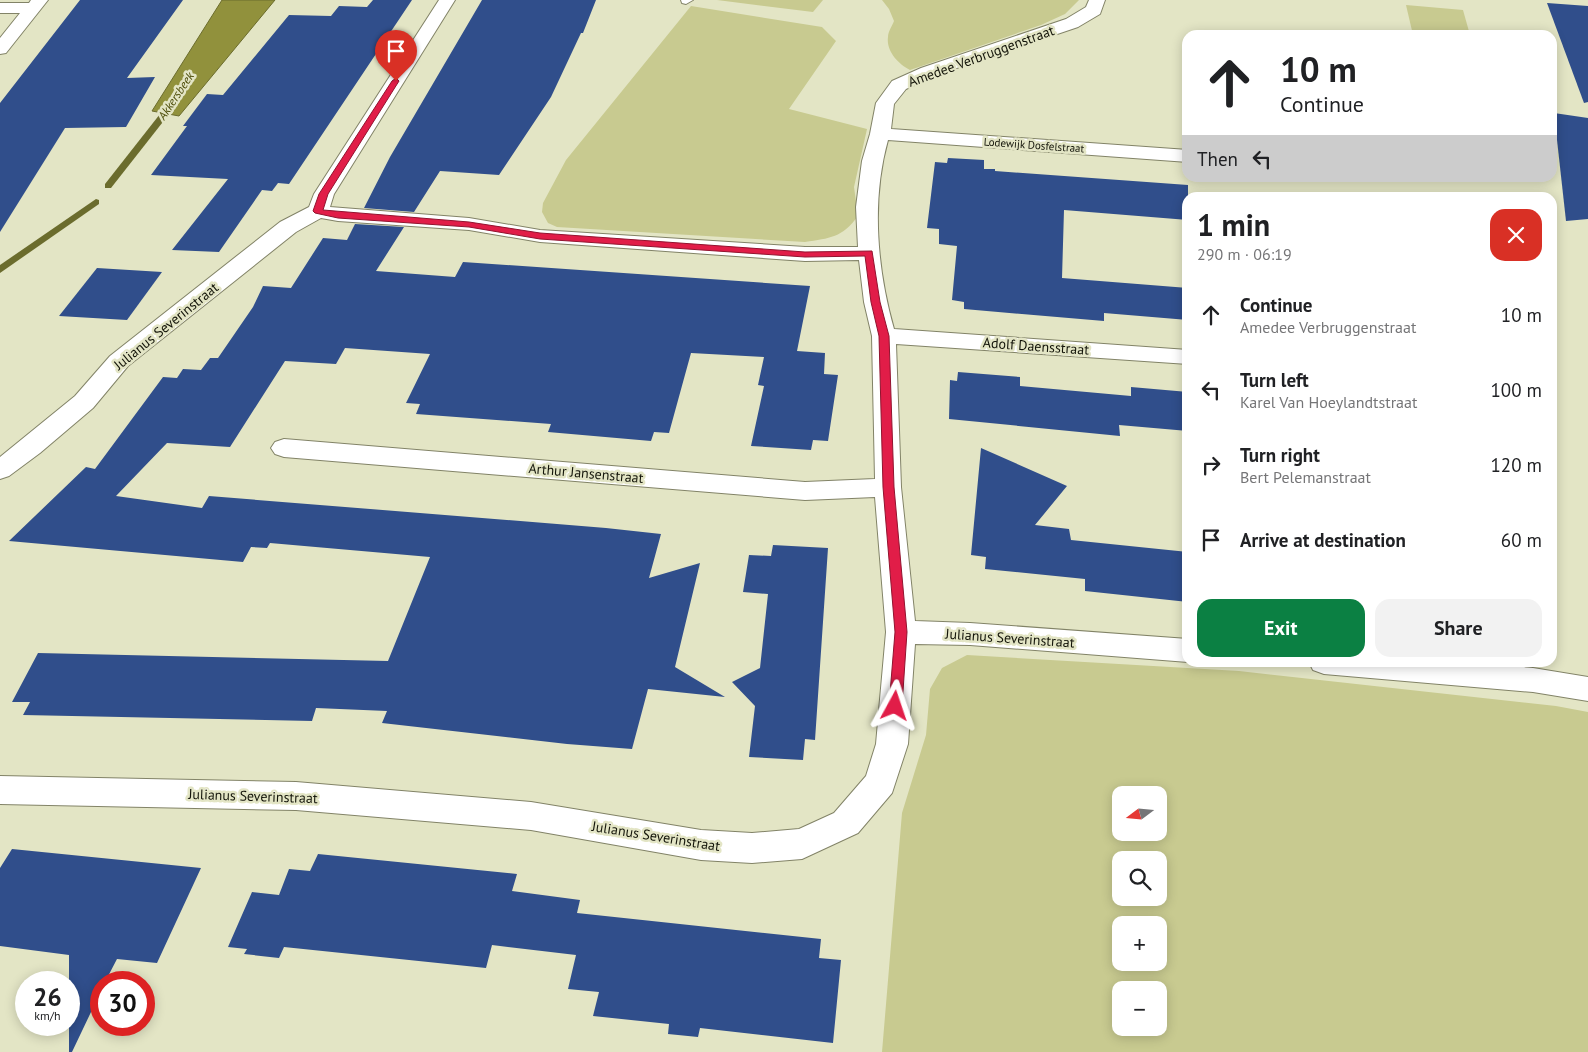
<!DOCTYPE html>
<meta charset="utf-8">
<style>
:root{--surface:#fff;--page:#f2f2f2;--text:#202124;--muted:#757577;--accent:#0b8043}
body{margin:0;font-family:"PT Sans",sans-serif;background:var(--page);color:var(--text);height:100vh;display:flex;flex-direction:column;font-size:19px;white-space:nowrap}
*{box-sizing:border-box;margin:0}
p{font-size:16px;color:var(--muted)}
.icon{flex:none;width:28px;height:28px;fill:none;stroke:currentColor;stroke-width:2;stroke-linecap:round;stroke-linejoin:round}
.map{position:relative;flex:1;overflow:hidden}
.details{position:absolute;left:1182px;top:192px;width:375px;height:475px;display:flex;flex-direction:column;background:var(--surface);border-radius:15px;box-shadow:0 2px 12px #0003}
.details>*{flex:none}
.top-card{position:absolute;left:1182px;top:30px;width:375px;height:152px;border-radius:15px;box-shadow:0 2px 12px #0003;background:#fff;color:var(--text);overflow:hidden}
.needle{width:32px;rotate:254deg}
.controls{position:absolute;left:1112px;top:786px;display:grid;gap:10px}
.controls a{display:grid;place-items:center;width:55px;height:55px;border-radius:10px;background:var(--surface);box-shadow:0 2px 12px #0003;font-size:25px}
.speed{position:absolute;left:15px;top:971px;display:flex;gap:10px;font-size:25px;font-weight:700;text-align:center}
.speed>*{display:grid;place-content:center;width:65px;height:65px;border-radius:50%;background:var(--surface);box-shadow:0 2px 12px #0003;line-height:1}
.speed small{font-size:12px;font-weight:400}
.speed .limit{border:8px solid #d22;background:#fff;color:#111}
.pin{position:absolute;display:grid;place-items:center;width:42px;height:42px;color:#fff;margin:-51px -21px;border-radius:50% 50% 50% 0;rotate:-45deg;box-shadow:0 0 5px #0007}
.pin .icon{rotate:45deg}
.me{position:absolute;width:55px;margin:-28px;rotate:5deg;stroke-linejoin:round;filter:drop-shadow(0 0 4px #0008)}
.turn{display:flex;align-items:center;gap:18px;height:105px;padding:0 15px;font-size:22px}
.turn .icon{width:65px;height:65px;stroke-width:2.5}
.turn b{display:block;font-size:35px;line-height:42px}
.then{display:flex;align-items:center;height:48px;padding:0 15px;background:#0003;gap:10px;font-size:19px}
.round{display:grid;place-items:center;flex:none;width:52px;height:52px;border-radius:15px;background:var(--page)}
.overview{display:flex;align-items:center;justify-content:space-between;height:85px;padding:0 15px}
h1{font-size:30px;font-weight:800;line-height:38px}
.primary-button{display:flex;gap:10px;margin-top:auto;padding:10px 15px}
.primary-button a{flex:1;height:58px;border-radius:15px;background:var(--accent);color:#fff;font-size:20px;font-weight:800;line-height:58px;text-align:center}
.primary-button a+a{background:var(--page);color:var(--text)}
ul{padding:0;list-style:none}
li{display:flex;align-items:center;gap:15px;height:75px;padding:0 15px}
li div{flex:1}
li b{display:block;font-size:19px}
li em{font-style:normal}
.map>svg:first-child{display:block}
.green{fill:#c8ca90;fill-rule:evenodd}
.water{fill:#91913c;stroke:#6b6c2d}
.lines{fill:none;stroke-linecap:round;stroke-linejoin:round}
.stream{fill:#6b6c2d;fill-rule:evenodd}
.building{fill:#304e8b}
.lane-casing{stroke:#828367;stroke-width:2}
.street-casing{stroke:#828367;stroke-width:2}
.lane{fill:#fff;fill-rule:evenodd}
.street{fill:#fff;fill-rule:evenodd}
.route{fill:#e11d48;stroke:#92132f}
.labels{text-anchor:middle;stroke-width:5;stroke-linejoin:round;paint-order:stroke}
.far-street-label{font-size:11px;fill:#131409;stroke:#e3e5c5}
.far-water-label{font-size:12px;font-style:italic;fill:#4b4b07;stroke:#e3e5c5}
.street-label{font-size:14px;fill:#131409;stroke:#e3e5c5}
</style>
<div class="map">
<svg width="1588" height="1052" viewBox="0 0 1588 1052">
<rect width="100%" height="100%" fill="#e3e5c5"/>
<g class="green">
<path d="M717,0h106l-10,12z"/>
<path d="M882,0h197l-14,14 -24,11 -131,45c-12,-6 -24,-19 -22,-33 0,-5 4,-11 6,-16l-5,-12z"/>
<path d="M1406,5l57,5 7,25h-57z"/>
<path d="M691,6l131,21 14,14 -47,68 78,20 -13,58 4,29c-16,22 -28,22 -53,26l-248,-15 -9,-4 -6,-11 1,-9 23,-43z"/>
<path d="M967,655l272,16 317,35 32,6v340h-706l20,-239 24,-78 4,-46 12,-21zM1121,795h38v37h-38zM1121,860h38v38h-38zM1121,925h38v37h-38zM1121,990h38v38h-38z"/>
</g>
<path class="water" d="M222,0h53l-96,116 -27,-5z"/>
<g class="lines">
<g class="stream">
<path d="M174,99l4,3 -1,2 -66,84h-6v-4l66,-84z"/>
<path d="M96,199l3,1v4l-99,69v-8z"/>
</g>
</g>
<g class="building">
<path d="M80,0h103l-56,78 28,-1 -29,50 -61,1 -65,104v-129z"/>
<path d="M373,0h39l-123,184 -11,-1 -6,8 -10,-1 -43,62 -47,-2 56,-71 -77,-4 36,-49h-4l24,-32 16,1 66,-80 42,1 8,-10 28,1z"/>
<path d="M482,0h114l-13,33h-2l-30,64 -52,78 -59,-4 -26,41 -50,-4 26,-51z"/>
<path d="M1547,3l41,3v96l-4,1z"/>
<path d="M1554,113l34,5v101l-22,2z"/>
<path d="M948,158l36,2v9h11v2l193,14v35l-124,-10 -2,68 126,10v32l-84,-7v8l-140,-12v-7l-12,-2 5,-54 -18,-2v-15l-12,-1 8,-66 12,1z"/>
<path d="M355,224l49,3 -28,44 79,6 8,-15 347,24 -13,65 28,2 -1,21 14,1 -10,66 -15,-1 -2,10 -60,-4 13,-60 -6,-1 6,-28 -73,-4 -22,80 -15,-1 -3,9 -103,-9 3,-8 -135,-10 4,-10 -14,-1 24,-49 -85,-6 -9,16 -51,-3 -55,86 -63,-4 -51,53 86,12 7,-12 397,32 55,6 -12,44 51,-15 -25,104 50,30 -77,-8 -16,60 -65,-5 -185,-21 5,-12 -71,-3 -4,13 -289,-6 7,-13h-18l26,-49 350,8 42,-104 -160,-14 -3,5 -16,-1 -8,15 -234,-21 77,-74 9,2 68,-92 14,1 6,-9 18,1 9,-12h8l35,-51 10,-21 28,2 32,-50 24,2z"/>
<path d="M97,268l65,4 -35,48 -68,-4z"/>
<path d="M958,372l62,5v9l111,10v-9l57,5v39l-69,-6 1,11 -171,-17 1,-39 7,1z"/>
<path d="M981,448l86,38 -32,39 34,4 2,11 117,12v50l-103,-11v-12l-100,-10 1,-12 -15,-2z"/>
<path d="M773,545l55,3 -13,192 -10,-1 -2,21 -54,-3 6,-51 -23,-24 28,-14 8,-74 -25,-2 6,-37 22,1z"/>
<path d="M12,849l189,19 -44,95 -40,-4 -12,23h-4v9l-29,61h-3v-97l-69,-9v-78z"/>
<path d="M318,854l199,20 -5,17 68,9 -3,13 244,26 -2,19 22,2 -8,83 -133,-15 -2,9 -30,-3 1,-10 -76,-8 6,-24 -31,-3 8,-34 -84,-10 -6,23 -202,-21 -5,11 -35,-4 3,-5 -19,-2 24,-55 27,3 10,-26 21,2z"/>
</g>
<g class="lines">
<defs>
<path id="lane" d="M681,0h12l-7,4 -4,-1z"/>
<g id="street">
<path d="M31,0h17l-42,53 -6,1v-16l20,-25h-20v-10h29z"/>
<path d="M439,0h16l-121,194 -4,13 139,11 71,12 265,17h53l-2,-40 6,-46 8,-27 6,-31 16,-22 29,-13 145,-49 20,-12 3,-7h16l-5,14 -22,13 -145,49 -27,13 -12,15 -3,25 297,21v12l-300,-22c-17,61 -11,129 6,189l294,21v14l-292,-20 5,143 14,134 55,2 218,16v23l-218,-17 -55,-1 -7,100 -16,49 -34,40 -56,26 -50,4 -51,-3 -170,-30 -235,-20 -296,-6v-28l296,6 235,20 170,28 51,3 47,-4 35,-16 32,-37 10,-32 10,-112 -11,-135 -70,3 -521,-43 -9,-3 -4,-6 4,-6 9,-3 521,43 70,-3 -3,-143 -8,-34 -5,-42 -54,1 -265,-19 -71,-12 -131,-9 -17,-3 -25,14 -168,134 -35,42 -53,45 -31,23 -9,3v-22l75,-61 35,-40 170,-134 29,-15 5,-13z"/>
<path d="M1309,662h160l64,6 55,9v24l-55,-9 -209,-18 -11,-4z"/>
</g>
</defs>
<use href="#lane" class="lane-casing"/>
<use href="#street" class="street-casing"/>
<use href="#lane" class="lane"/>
<use href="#street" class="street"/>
</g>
<path class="route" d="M396,78l3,3 -71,113 -5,16 146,12 71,11 265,19 67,-1 8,51 9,34 5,151 13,145 -5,74 -2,4 -5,1 -4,-1 -2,-4 6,-74 -12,-145 -4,-151 -8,-34 -6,-46 -60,1 -265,-18 -71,-12 -131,-9 -23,-5 -2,-2 6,-17 73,-113z"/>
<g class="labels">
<g class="far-street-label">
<text transform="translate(1034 145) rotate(4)" y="4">Lodewijk Dosfelstraat</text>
</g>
<g class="far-water-label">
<text transform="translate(176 96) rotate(-56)" y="4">Akkersbeek</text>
</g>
<g class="street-label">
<text transform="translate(981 56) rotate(-20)" y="5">Amedee Verbruggenstraat</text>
<text transform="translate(166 326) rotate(-39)" y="5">Julianus Severinstraat</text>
<text transform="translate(1036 346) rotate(4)" y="5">Adolf Daensstraat</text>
<text transform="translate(586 473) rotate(5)" y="5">Arthur Jansenstraat</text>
<text transform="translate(1010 638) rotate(4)" y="5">Julianus Severinstraat</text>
<text transform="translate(253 796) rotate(2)" y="5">Julianus Severinstraat</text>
<text transform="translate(656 836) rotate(9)" y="5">Julianus Severinstraat</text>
</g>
</g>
</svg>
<div class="controls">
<a><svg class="needle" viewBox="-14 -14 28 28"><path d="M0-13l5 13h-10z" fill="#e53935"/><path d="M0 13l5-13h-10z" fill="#757577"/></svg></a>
<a><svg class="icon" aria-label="search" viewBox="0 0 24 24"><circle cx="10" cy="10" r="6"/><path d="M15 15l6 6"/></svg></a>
<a>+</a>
<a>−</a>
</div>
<div class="speed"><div>26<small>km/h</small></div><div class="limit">30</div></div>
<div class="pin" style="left:396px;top:81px;background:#d93025"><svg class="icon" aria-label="arrive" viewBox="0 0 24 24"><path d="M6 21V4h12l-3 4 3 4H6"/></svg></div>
<svg class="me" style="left:895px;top:706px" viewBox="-20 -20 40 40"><path d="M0-17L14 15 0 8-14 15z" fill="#e11d48" stroke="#fff" stroke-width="4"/></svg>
<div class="top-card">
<div class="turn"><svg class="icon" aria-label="ahead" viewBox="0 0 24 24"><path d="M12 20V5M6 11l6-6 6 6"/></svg><div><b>10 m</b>Continue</div></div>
<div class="then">Then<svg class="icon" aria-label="left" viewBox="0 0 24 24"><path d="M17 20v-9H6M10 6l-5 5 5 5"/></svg></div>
</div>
<section class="details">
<div class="overview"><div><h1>1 min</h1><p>290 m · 06:19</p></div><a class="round" style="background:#d93025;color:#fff"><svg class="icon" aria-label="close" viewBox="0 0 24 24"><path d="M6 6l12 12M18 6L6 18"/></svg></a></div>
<ul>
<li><svg class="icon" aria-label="ahead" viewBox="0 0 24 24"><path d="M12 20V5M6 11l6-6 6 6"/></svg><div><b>Continue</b><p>Amedee Verbruggenstraat</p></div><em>10 m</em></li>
<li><svg class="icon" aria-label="left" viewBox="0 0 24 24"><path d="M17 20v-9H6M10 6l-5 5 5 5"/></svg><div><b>Turn left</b><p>Karel Van Hoeylandtstraat</p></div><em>100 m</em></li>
<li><svg class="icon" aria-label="right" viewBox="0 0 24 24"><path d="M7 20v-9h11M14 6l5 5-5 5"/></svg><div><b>Turn right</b><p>Bert Pelemanstraat</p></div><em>120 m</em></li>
<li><svg class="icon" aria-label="arrive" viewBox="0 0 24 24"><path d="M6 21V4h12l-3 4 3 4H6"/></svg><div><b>Arrive at destination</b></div><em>60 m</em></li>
</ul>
<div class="primary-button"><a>Exit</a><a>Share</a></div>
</section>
</div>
